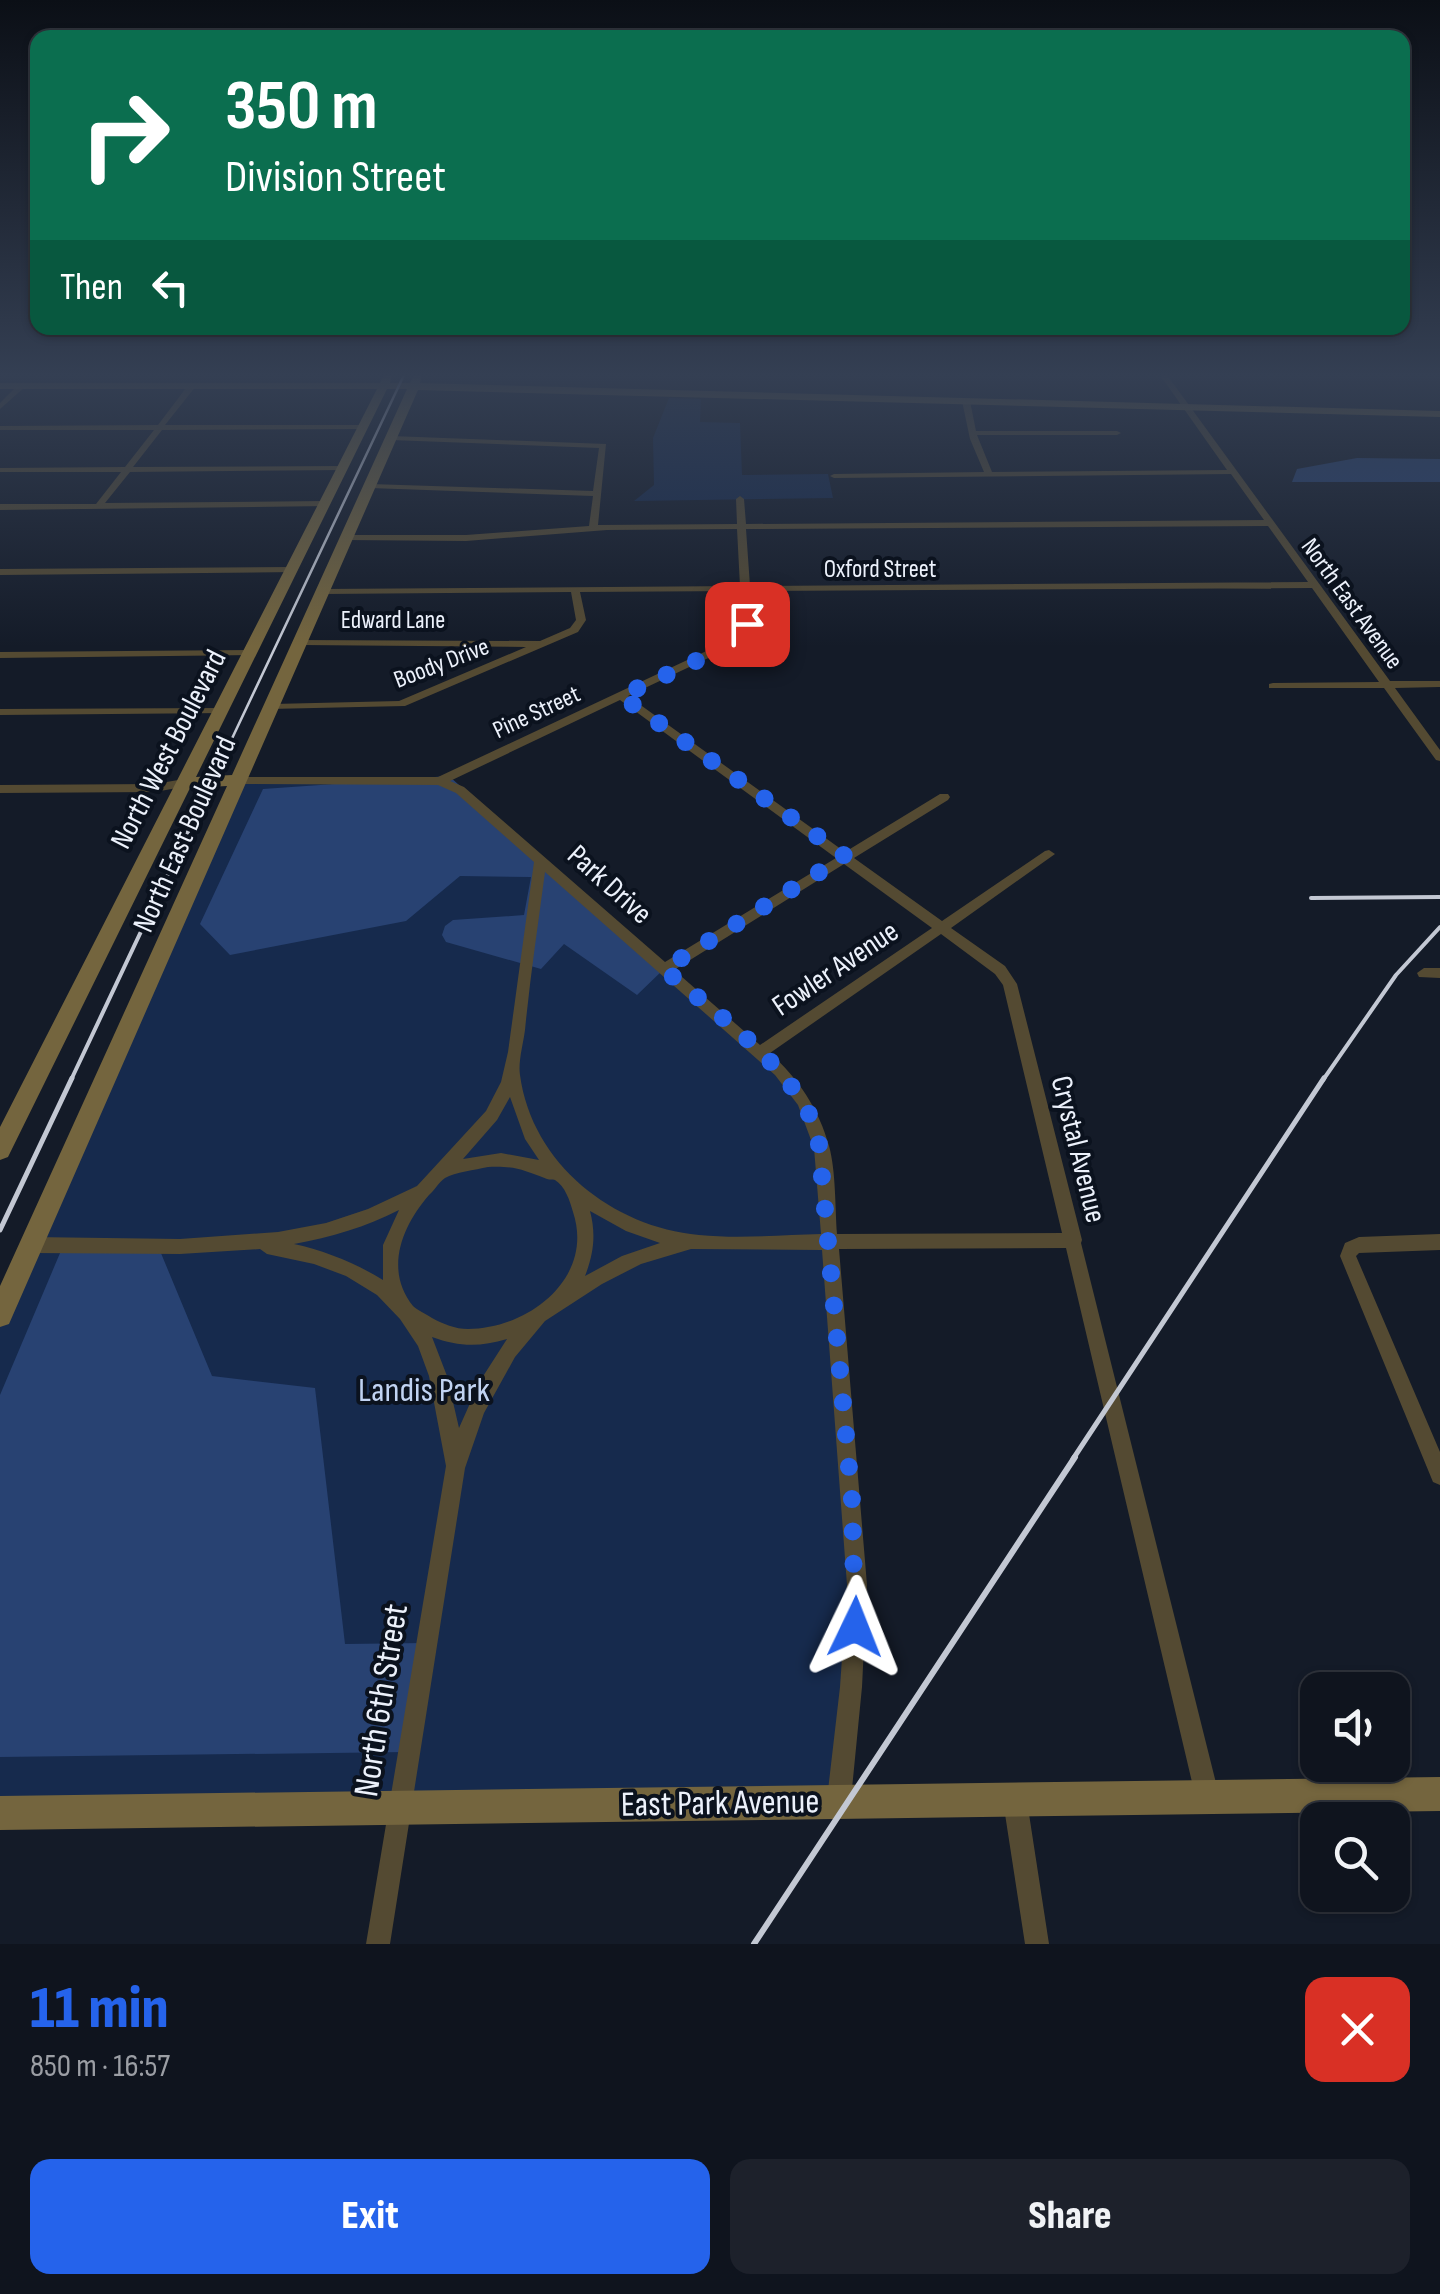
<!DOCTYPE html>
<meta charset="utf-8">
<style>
:root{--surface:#0f141e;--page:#1d212b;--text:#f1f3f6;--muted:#9b9ea4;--line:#2f333c;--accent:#2563eb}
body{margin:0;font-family:"Sofia Sans Condensed",sans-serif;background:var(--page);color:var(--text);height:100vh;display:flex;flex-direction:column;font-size:38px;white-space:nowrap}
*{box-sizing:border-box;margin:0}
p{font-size:32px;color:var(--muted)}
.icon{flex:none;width:55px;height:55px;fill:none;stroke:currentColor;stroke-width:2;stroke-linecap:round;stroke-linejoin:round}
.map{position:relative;height:1944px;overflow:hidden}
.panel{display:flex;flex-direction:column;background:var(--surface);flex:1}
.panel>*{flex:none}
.hud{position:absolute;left:30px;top:30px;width:1380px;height:305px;border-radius:20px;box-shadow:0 2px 8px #0004,0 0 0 2px var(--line);background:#0b6e4f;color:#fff;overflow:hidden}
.tools{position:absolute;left:1300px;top:1672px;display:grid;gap:20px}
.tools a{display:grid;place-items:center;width:110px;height:110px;border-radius:20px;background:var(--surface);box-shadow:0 2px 8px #0004,0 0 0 2px var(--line);font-size:50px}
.pin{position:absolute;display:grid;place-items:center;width:85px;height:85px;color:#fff;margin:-42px;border-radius:20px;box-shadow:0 5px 15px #0006}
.me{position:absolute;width:110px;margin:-55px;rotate:2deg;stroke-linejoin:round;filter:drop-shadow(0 0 8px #0008)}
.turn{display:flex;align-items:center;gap:35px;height:210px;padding:0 30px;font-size:45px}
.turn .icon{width:130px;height:130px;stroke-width:2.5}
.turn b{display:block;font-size:70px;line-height:85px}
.then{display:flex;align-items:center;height:95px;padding:0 30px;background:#0003;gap:20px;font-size:38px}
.round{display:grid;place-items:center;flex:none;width:105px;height:105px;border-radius:20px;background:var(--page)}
.overview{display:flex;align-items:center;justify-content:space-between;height:170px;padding:0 30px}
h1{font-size:60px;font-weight:800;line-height:75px;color:var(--accent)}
.action{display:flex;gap:20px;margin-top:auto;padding:20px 30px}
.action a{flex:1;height:115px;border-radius:20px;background:var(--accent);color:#fff;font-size:40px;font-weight:800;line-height:115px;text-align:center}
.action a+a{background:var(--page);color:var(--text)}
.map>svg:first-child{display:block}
.green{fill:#162a4d}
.forest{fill:#284272}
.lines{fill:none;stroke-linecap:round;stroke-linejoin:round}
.street{fill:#544a32;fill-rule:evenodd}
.secondary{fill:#74653e;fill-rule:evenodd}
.rail-far3{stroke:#c3c8d3;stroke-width:2.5}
.rail-far2{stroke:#c3c8d3;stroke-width:4}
.rail-far1{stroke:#c3c8d3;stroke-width:5}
.rail{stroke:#c3c8d3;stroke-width:6}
.route{stroke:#2563eb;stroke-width:18;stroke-dasharray:0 32.4}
.labels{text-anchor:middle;stroke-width:8;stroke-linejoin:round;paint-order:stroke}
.far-street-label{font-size:25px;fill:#ecf1fb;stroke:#0b121e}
.street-label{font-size:30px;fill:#ecf1fb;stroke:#0b121e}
.near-park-label{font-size:35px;fill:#c1d3f2;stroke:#0b121e}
.near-street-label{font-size:35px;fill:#ecf1fb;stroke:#0b121e}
</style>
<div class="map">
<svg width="1440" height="1944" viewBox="0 0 1440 1944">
<rect width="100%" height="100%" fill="#141b28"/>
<g class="green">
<path d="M669,398l32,1 -1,23 40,1 2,52 86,-1 5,24 -199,3 20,-16 -1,-47z"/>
<path d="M241,780l199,1 357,310 21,43 34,366 -13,300 -839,13v-498z"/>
</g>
<g class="forest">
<path d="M1357,458l83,1v23h-148l5,-13z"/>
<path d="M449,776l215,193 -27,26 -73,-51 -23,25 -95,-27 -4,-7 3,-9 8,-6 71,-5 7,-38 -71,-1 -54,45 -176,34 -30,-31 63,-135z"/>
<path d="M63,1246h95l54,130 103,12 30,256 80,-1 -18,109 -407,5v-362z"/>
</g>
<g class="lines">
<g class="street">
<path d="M1160,375h7l223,306h50v6l-45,1 45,62v11l-4,-1 -52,-72h-115v-4l4,-1 106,-1 -67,-94 -562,3 2,33 -12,19 -112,53 217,156 95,-58h8l2,3 -2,3 -94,58 88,63 103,-70 4,-1 6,4 -104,74 54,38 12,18 65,256 -1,3 139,556 -4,8 -8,4 -8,-4 -4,-8 -130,-551 -227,1 28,336 -5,102 -11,112 -4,8 -8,4 -8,-4 -4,-8 13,-112 7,-102 -25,-335 -131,-1 -50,15 -39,20 -57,37 -30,36 -31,56 -19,55 -75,476h-24l80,-478 -17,-90 -11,-30 -18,-27 -23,-24 -31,-19 -32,-12 -47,-10 -7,-5 -80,5 -148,-1 -6,-3 -2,-5 2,-5 6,-3 148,2 98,-7 48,-9 42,-14 49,-23 69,-75 15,-29 7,-30 26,-190 -78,-69 -18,-8 -197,-1 -6,-4 2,-3h201l294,-138 10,-15 -2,-33 -160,1 6,28 -8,12 -173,74 -136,3 -1,-2 5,-3 126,-3 127,-54 -225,-2 -5,-3 1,-2 243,1 30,-13 6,-8 -5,-28 -247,2 -5,-3 2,-2 419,-3 -3,-57 -130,1 -141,11 -122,-1 -1,-2 4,-3h119l123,-9 4,-30 -223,-8 -4,-2 4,-2 223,7 6,-43 -208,-8 -4,-2 4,-2 215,8 -8,81 139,-1 -1,-25 4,-3 4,3 2,25 518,-4 -33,-46 -397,4 -4,-2 4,-2 150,-2 -14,-33 -8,-38 4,-2 4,2 6,30h141l4,2 -4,2h-140l15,37 235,-2zM1268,526l40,56 -558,4 -4,-57zM620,700l216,158 -171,104 -201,-175 -14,-6zM844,864l88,64 -172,117 -86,-75zM545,872l230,203 23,30 16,43 7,86c-40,1 -82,5 -122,1 -86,-8 -167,-71 -179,-160 -2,-13 3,-30 5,-45 5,-52 13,-105 20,-158zM941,934l54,40 8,11 59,248 -225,1c-2,-26 -1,-63 -8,-88 -10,-37 -31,-68 -59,-93zM510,1097l15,42 14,21 -38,-7 -38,6 34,-39zM488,1167c29,-1 34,3 59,12 3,1 5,0 8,1 10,6 15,21 18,32 22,66 -45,117 -105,117 -13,0 -25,-5 -36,-11 -6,-4 -15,-8 -19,-12 -29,-36 -11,-80 16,-111 5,-4 10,-13 16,-17 10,-6 30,-8 43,-11zM399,1210l-16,35v35c-28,-17 -57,-29 -89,-36 37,-7 72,-17 105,-34zM590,1211l36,20 34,12 -38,13 -37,20c9,-23 11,-42 5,-65zM432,1337c27,10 48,10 75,2l-27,42 -21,47 -12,-52z"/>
<path d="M19,384l7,2 -26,23v-6z"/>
<path d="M189,384l7,2 -31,39h199l4,2 -4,2 -202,1 -29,37 210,-1 4,2 -4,2 -213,2 -25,31 220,-2 3,1v4l-328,4v-6h96l25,-32h-121v-4l125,-1 29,-37h-154v-4l158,-1z"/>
<path d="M292,567l5,3 -2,2 -295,3v-6z"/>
<path d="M250,650l5,3 -1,2 -254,3v-6z"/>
<path d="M221,708l5,3 -1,2 -225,2v-6z"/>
<path d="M184,779l6,4 -2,3 -33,6 -155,1v-8l155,-1z"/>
<path d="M1424,968h16v10l-21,-1 -2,-4z"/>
<path d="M1440,1234v16l-81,3 -3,3 84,196v33l-7,-3 -93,-226 5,-13 14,-6z"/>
<path d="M1015,1789l8,4 4,8 22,143h-24l-22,-143 4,-8z"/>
</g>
<g class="secondary">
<path d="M384,375h8l-2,8h20l4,-8h8l-2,8 1020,28v6l-1022,-27 -409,934 -9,3v-41l227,-500 -37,2 -182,369 -8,3v-33l377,-738h-377v-6h380zM387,389h20l-175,386 -36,2z"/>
<path d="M1440,1777v34l-1440,19v-34z"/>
</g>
<path class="rail-far3" d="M210,785l194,-410"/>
<g class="rail-far2">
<path d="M1311,898l129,-1"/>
<path d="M71,1080l140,-297"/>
<path d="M1323,1080l73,-105 44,-48"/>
</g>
<g class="rail-far1">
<path d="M0,1230l72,-152"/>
<path d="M1073,1459l251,-381"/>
</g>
<path class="rail" d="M754,1944l321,-487"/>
</g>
<linearGradient id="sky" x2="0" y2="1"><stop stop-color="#0b0f16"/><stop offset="0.58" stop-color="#343f53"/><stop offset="1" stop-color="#343f53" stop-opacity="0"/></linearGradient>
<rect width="1440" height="647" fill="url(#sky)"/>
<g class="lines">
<path class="route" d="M747,624l-15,20 -111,52 224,160 -181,113c56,49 128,95 154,165l34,366 3,127"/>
</g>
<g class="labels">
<g class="far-street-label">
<text x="880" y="577">Oxford Street</text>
<text transform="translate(1353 603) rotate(54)" y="9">North East Avenue</text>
<text x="393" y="628">Edward Lane</text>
<text transform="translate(441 662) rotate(-21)" y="9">Boody Drive</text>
<text transform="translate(536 711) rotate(-25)" y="9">Pine Street</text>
</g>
<g class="street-label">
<text transform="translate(168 749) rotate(-63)" y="10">North West Boulevard</text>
<text transform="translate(184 834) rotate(-66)" y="10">North East Boulevard</text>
<text transform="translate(610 884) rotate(42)" y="10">Park Drive</text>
<text transform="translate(835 968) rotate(-34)" y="10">Fowler Avenue</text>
<text transform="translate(1079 1149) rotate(76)" y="10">Crystal Avenue</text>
</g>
<g class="near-park-label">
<text x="424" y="1401">Landis Park</text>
</g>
<g class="near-street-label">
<text transform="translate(380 1700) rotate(-81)" y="12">North 6th Street</text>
<text transform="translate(720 1802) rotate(-1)" y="12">East Park Avenue</text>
</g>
</g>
</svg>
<div class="tools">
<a><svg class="icon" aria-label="sound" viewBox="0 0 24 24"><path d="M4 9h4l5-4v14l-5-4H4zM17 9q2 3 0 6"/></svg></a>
<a><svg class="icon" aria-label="search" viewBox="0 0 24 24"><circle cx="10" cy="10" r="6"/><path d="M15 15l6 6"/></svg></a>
</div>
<div class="pin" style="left:747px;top:624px;background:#d93025"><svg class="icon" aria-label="arrive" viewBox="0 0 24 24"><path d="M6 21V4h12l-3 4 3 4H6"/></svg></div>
<svg class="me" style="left:855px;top:1627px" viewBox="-20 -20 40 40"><path d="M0-17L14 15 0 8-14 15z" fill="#2563eb" stroke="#fff" stroke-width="4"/></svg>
<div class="hud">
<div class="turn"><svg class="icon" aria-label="right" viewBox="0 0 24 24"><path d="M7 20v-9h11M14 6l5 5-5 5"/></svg><div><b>350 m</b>Division Street</div></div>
<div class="then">Then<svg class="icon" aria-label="left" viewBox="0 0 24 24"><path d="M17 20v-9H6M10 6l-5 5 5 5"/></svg></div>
</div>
</div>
<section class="panel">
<div class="overview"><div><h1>11 min</h1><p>850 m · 16:57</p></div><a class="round" style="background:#d93025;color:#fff"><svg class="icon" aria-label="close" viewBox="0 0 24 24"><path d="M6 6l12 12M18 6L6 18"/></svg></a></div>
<div class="action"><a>Exit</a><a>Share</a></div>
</section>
